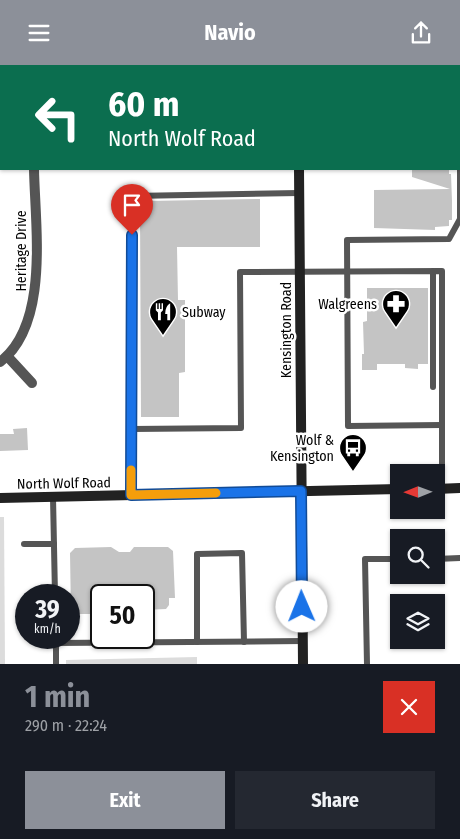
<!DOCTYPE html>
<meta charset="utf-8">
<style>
:root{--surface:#171b24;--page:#242831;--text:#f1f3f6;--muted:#9ea1a6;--accent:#8c9099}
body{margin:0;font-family:"Fira Sans Condensed",sans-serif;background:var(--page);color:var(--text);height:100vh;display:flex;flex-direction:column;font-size:19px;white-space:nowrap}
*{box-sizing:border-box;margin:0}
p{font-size:16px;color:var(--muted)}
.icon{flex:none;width:28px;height:28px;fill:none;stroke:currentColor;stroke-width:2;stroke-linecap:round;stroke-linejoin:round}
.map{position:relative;height:599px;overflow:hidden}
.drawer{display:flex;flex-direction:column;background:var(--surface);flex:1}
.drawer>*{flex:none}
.banner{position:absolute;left:0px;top:0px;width:460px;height:105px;box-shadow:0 1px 4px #0004;background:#0b6e4f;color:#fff;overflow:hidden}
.needle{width:32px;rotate:269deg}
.fabs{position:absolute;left:390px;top:399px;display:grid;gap:10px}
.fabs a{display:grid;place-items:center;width:55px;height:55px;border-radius:0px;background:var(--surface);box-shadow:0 1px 4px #0004;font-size:25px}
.speed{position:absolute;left:15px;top:519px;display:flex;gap:10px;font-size:25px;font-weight:700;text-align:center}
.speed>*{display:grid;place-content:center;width:65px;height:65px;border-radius:50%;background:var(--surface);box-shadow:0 1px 4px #0004;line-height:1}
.speed small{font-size:12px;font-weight:400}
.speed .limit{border:2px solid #111;border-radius:8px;background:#fff;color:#111}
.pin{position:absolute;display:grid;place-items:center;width:42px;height:42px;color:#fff;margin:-51px -21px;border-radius:50% 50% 50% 0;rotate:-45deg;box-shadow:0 0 5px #0007}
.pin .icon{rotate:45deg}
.me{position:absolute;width:55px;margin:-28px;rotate:359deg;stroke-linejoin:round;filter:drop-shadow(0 0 4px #0008)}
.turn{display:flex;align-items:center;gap:18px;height:105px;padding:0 25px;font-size:22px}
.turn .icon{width:65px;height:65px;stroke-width:2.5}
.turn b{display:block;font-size:35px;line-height:42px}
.round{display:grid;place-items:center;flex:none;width:52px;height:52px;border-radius:0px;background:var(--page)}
.head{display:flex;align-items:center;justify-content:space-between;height:85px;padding:0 25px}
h1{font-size:30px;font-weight:700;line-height:38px;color:var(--accent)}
.primary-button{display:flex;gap:10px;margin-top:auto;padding:10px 25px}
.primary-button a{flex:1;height:58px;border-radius:0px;background:var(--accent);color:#fff;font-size:20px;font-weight:700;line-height:58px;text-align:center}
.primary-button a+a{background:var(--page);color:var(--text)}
header{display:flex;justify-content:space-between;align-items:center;height:65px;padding:0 25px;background:var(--accent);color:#fff;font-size:22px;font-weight:700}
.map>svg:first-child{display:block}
.green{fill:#dcdcdc}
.building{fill:#c4c4c4}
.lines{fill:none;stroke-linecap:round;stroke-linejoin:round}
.service{stroke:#555;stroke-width:6}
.minor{stroke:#555;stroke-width:10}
.secondary{stroke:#222;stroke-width:10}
.route-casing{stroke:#114b97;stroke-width:12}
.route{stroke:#1a73e8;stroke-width:9}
.slow{stroke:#f59e0b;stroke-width:9}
.labels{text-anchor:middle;stroke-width:5;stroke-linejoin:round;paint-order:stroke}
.street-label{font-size:14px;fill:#000;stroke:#fff}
.poi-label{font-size:14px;fill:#000;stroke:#fff;text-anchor:end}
</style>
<header><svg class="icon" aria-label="menu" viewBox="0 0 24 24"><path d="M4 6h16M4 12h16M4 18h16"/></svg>Navio<svg class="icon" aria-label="share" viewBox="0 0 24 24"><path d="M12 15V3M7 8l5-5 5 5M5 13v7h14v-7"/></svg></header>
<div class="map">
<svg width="460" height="599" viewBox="0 0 460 599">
<rect width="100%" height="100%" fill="#fff"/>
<g class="green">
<path d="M0,452h4l1,147h-5z"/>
<path d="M197,592v7h-131v-4z"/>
</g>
<g class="building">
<path d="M412,104h37v5h2l1,27v19h-3v6l-14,1v3l-61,-2v-38l76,-1 -38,-12z"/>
<path d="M260,134v48h-83l1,53h7v72l-6,1v44h-38l-1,-207 7,-9z"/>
<path d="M367,223h61v76h-10v5l-13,-1v-4h-28v6h-15v-16h2l-1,-32 4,-1z"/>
<path d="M27,363l1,22 -28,1v-17h14l-1,-5z"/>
<path d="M111,482l8,5h11l4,-5h34l5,4 2,47h-6v7l-3,4 -22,1v-15h-43v19h-30l-1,-61 5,-5z"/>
</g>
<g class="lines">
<g class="service">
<path d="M433,322v-116"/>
<path d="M442,360l-94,1 -1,-186 102,-1 11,-20v-154"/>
<path d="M132,364l109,-1 -1,-156 202,-1v217"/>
<path d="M131,430l1,-299 167,-3"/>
<path d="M53,432l2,98"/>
<path d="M24,479h30"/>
<path d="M436,494l24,-1"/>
<path d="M56,572v27"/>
<path d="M197,577v-88l45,-1 2,89"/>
<path d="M56,578l247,-2"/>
<path d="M367,599l-2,-105h34"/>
</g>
<g class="minor">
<path d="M61,1l1,-1"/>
<path d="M8,292l24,26"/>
<path d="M0,297c50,-38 35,-136 34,-193"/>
</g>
<g class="secondary">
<path d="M298,0v1"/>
<path d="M299,104l4,495"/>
<path d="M436,424l24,-1"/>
<path d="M0,433l399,-9"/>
</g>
</g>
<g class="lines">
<defs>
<path id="route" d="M132,170l-1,260 170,-4 1,116"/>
</defs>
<use href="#route" class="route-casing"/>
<use href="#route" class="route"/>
<path class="slow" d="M131,405v25l85,-2"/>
</g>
<defs>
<symbol id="pharmacy-pin" viewBox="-11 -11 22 30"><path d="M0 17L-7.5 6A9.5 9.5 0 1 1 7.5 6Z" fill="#000" stroke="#fff"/><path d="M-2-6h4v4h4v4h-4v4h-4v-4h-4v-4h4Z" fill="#fff"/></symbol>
<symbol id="restaurant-pin" viewBox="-11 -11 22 30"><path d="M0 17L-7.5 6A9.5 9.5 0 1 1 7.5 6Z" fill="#000" stroke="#fff"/><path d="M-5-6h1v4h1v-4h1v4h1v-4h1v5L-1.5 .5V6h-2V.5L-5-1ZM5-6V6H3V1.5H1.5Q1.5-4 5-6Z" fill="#fff"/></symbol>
<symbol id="bus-pin" viewBox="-11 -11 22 30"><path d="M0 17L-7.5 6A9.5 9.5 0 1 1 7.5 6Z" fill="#000" stroke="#fff"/><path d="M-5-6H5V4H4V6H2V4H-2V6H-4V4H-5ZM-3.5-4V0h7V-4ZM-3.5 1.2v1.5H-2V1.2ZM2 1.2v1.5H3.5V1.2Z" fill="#fff"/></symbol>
</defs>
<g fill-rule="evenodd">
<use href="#pharmacy-pin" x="380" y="223" width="32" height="43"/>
<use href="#restaurant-pin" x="147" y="231" width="32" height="43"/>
<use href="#bus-pin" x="337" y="367" width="32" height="43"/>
</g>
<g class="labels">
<g class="street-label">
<text transform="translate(21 186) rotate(-90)" y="5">Heritage Drive</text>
<text transform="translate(286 265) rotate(-90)" y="5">Kensington Road</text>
<text transform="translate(64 418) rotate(-1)" y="5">North Wolf Road</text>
</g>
<g class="poi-label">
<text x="377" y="244">Walgreens</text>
<text x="182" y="252" text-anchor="start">Subway</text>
<text x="334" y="380">Wolf &amp;<tspan x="334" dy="16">Kensington</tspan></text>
</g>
</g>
</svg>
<div class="fabs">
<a><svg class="needle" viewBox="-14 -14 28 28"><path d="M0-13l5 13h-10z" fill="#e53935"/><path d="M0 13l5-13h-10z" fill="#9ea1a6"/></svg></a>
<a><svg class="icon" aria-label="search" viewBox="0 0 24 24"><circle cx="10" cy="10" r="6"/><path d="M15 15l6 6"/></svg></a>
<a><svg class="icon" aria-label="layers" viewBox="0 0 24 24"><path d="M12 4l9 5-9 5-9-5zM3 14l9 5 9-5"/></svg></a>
</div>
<div class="speed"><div>39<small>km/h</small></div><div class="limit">50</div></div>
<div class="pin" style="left:132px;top:170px;background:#d93025"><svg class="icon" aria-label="arrive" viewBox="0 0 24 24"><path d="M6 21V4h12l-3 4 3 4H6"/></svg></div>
<svg class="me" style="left:302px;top:542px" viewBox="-20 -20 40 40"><circle r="19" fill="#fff"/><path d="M0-13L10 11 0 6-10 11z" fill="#1a73e8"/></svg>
<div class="banner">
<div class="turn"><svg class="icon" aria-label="left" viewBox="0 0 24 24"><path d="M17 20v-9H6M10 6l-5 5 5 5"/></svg><div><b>60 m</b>North Wolf Road</div></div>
</div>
</div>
<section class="drawer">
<div class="head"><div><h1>1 min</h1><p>290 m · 22:24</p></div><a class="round" style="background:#d93025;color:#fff"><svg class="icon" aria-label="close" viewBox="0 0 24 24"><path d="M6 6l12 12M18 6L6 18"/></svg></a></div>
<div class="primary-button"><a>Exit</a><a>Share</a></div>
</section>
